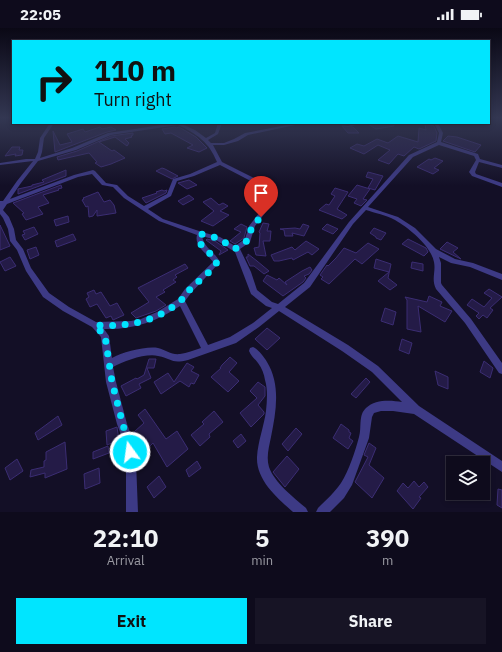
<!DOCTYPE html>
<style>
:root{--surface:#0e0b1c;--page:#171425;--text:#f1f3f6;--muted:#9b9ba3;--line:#2e2b3b;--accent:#00e5ff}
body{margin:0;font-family:"IBM Plex Sans",sans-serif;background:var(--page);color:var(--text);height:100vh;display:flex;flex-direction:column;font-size:15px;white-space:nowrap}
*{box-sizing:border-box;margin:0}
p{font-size:13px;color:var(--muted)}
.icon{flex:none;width:22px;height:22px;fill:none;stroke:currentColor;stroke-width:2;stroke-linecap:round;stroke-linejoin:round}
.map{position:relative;height:484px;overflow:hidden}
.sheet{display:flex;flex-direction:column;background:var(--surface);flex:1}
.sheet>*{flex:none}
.guide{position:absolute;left:12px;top:12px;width:478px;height:84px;border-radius:0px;box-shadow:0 2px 6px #0003,0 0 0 1px var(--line);background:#00e5ff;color:#111;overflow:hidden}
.tools{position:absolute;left:446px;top:428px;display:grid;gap:8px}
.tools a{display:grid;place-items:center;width:44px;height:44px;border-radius:0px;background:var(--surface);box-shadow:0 2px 6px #0003,0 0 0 1px var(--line);font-size:20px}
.pin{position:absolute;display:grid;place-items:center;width:34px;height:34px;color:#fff;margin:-41px -17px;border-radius:50% 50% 50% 0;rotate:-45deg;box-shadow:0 0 4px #0007}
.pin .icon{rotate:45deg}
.me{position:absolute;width:44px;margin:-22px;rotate:346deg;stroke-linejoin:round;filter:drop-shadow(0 0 3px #0008)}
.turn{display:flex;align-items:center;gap:14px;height:84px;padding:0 16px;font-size:18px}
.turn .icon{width:52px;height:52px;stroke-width:2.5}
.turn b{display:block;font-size:28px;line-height:34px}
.eta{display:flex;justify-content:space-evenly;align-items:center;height:68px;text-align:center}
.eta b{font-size:24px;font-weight:800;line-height:28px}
.button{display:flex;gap:8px;margin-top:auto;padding:8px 16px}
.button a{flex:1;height:46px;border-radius:0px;background:var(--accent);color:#111;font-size:16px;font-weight:800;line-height:46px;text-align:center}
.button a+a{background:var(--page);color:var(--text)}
.status{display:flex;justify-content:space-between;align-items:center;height:28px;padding:0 20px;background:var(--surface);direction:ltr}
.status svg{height:11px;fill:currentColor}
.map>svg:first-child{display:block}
.building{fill:#241b47;stroke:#3b2d73}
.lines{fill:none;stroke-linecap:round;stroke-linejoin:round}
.minor{fill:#3d3a85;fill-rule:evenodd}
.route{stroke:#00e5ff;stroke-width:7;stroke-dasharray:0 12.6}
</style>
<div class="status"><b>22:05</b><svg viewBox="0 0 49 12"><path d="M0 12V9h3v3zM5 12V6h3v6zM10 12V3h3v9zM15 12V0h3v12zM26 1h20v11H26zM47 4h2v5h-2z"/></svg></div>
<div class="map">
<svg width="502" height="484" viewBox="0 0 502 484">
<rect width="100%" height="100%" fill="#130f26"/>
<g class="building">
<path d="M371,95h22l1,3 -18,3 -8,-5h4z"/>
<path d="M425,96l9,2 3,7 -1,8 -17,8 -5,-2 -10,9 -6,-2 -9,10 -11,-4 12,-10 -12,-5 -14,9 -14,-6 7,-4 7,2 13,-7 11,4 10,-7 20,6 1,-14 7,2z"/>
<path d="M342,98l11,1 6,6h-11z"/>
<path d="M100,99l2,2 9,-2 5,3 -9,2 -52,20 -2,-21 7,14 12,-3 -5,-8 16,-5 2,3z"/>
<path d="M175,99l1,1 3,-1 17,10 11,11 -8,4 -12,-4 6,-3 -22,-12 -6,1 -3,-5z"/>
<path d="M133,105v2l-2,1 1,1 -7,2 4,4 -2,3 -12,-9 -16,5 13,9 2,-1 11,8 -14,6 -10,3 -6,-4 2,-1 -8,-9 -31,7 -1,-3 20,-6 34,-15z"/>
<path d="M448,108l9,1 24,8 -6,7 -32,-11z"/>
<path d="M12,119h8l-1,3h4l-1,5 -7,1 1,-2 -11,2z"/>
<path d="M435,130l8,3 -9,7 5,2 -6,4 -16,-7 12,-8 2,1z"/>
<path d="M162,140l3,1 13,7 -6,3 -16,-8z"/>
<path d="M66,142v6l-48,18v-5l14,-3v-1l12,-3 -2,-2z"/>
<path d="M368,144l15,4 -8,14 -7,-2 5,-9 -7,-2z"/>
<path d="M189,152l8,5 -10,4 -9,-6z"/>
<path d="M61,157l1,3 -4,1 1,1 -16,5 6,8 -11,4 5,7 -17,6 -4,-6 2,-1 -11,-10z"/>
<path d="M357,157l13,4 -7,10 4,1 -6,6 -7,-3 3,-4 -9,-3z"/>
<path d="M335,160l13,4 -11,17 10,6 -5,4 -23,-9 7,-6 3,1 6,-9 -4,-2z"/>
<path d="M162,162l2,1 3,-1 -1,3 -20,10 -4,-5 15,-5 -1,-1z"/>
<path d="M98,164l6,10 6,-2 4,5 2,8 -19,3v-6l-4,6 -4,1 -1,-11 -2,1 -4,-7 2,-1 -1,-1z"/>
<path d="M189,167l5,4 -11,6 -5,-4z"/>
<path d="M211,170l8,7 4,-2 5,3 -8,5 9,4 -16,11 -12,-5 13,-10 -11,-9z"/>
<path d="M68,188l1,6 -13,4 -2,-6z"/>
<path d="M263,195l6,1 -2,7h4l-1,10h-7l3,15 -10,-1 -2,-7 5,-1 1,-14 -1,-1z"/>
<path d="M241,196l6,3 -3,11 -9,6 -5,-3 11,-9 -7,-3z"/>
<path d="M303,196l6,2 -5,10 -12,-3 1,3h-8l-1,-6 -4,-1 15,-1 5,1z"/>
<path d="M327,196l11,5 -5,5 -11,-5z"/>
<path d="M0,197l10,21 -10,4z"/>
<path d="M34,199l4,7 -13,6 -3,-5 3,-1 -2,-3z"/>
<path d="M374,200l12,5 -5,7 -5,-2v-1l-6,-4z"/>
<path d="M73,206l3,6 -19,7 -2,-6z"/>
<path d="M207,211l8,2 13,9 -9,5 2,-4 -15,-11z"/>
<path d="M408,211l18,9 2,4 -4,4 -22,-12z"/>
<path d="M306,213l13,8 -7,6 -4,-3 -15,8 -1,-2 -13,3h-5l-3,-6 21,-8 3,3z"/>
<path d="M447,214l11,6 -5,4 8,7 -21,-10z"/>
<path d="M368,215l11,6 -17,15 -7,-5 -26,25 -8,-5 2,-2 -3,-2 7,-10 1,1 8,-8 8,-10 12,5z"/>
<path d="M36,219l3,8 -9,4 -3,-9z"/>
<path d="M248,226l9,7 12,10 -5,3 -10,-8h-4l-4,-9h2z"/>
<path d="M10,229l6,9 -11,5 -5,-9z"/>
<path d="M376,231l15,5 -3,14 9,7 -7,5 -12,-9 11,-9 -15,-4z"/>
<path d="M412,234l11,2v7l-12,-3z"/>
<path d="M185,236l3,4 -13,7 2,2 -4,3 3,2 -13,8 2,2 -9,5 10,8 -10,6 -20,7 -5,-5 18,-11 -11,-14z"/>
<path d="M310,239l2,3 -3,4 -5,2 2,2 -3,4 -20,14 -20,-15 4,-6 10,5 2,-2 8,7 -2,-3 17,-11z"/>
<path d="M489,261l13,8 -12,11 3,2 -6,8 -4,-3 -4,4 -3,-3 3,-3 -12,-8 5,-6 12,8 8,-9 -8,-5z"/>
<path d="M94,262l2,4 5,-2 9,14 7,-3 7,12 -11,5 -2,-4 -5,2 -9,-14 -7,3 -4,-8 3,-2 -2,-4z"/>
<path d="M429,268l13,6 -2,4 12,5 -7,11 -27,-16 3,26 -14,-3v-29l-2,-3 22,5z"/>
<path d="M385,280l11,4 -3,13 -12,-4z"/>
<path d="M267,300l13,10 -13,12 -12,-11z"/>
<path d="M402,311l10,4 -3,11 -10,-4z"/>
<path d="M230,329l7,6 -8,9 10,9 -11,11 -17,-15 10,-9h-1l2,-3z"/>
<path d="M149,331h7l-2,9h-7l4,10 -12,6 2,4 -15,8 -5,-10 15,-8 1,1 7,-4z"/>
<path d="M484,333l9,7 -3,10 -10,-6z"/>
<path d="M187,335l7,4 -3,4 8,4 -5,9 -3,-1 -2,4 -9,-6 -19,13 -7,-12 14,-9 6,9z"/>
<path d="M435,343l13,6v12l-10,-4z"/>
<path d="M366,350l4,4 -14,16 -5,-4z"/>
<path d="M258,354l7,5v9l-7,9 6,7v2l-13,13 -11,-14 17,-15 -7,-7z"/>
<path d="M145,381l21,30 11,-8 11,18 -21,18 -14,-24 -8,8 -11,-19 10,-9 -6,-8z"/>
<path d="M214,383l9,11 -14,12 1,3 -10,9 -9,-11 13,-11 -2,-2z"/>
<path d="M58,388l4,9 -24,15 -3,-7z"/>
<path d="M341,396l8,6v2l2,1 -2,5 4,3 -5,8 -15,-11z"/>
<path d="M117,399l2,13 -12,5 -1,-14z"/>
<path d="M296,400l6,6 -14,17 -6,-7z"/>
<path d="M241,406l5,7 -8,7 -5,-7z"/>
<path d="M65,414l2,27 -22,9v-5l-15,4 1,-7 13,-3v-6l2,-1v-8z"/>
<path d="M369,415l7,5 -7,17 15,13 -12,20 -17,-16 13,-25 -4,-2z"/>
<path d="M108,418l1,7 -16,6v-7z"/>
<path d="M287,428l12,13 -14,18 -12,-15z"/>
<path d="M17,431l6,12 -13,9 -5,-12z"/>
<path d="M197,433l4,7 -12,9 -3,-7z"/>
<path d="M99,440l1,15 -15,6 -1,-15z"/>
<path d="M159,448l7,11 -12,11 -7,-11z"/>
<path d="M414,453l5,6 5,-5 4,5 -9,10 2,1 -8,11 -16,-18 6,-8 5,5z"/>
<path d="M498,461l4,1v18l-5,-3z"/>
</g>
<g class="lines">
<g class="minor">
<path d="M50,95h4l-10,15 -2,14 -2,6 32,-10 36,-15 66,-10h10l-2,1 13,6 11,8 9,-5 3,-10h4l-4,11 -10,6 3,3h13l10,-4 11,-6 52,-10h8l-57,12 -10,6 -14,4h-11l9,17 40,20 6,4 2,12 -1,10 -14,18 -5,16 -10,7 11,23 6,18 15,12 6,2 26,-21 45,-61 60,-67 28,-13 2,-9 -5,-10h4l5,10 -2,9 37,12 2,5 22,6v3l-23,-6 -4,10 1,2 26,9v4l-30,-11 -3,-4 7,-12 -2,-4 -35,-11 -26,12 -45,50 30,10 17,11 21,21 19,10 18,4 29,11v6l-32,-13 -19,-4 -12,-6 2,6v20l1,2 29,34 31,44v11l-3,-1 -34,-50 -29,-34c-5,-10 0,-17 -2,-27 -3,-16 -25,-34 -39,-42 -9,-5 -20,-7 -29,-10l-13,14 -43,63 -25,20 63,38 30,21 41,40 83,55v11l-88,-58 -21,-3h-12l-7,2 -2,4 -3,21 -17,47 -8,13 -14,14h-14l2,-4c8,-8 17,-16 23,-25 8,-13 14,-31 18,-46 3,-9 -1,-22 7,-29 9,-9 25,-8 36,-6l-30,-30 -30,-21 -63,-40 -20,16 -23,16 -48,17c-17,4 -15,-1 -30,-4 -12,-3 -34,5 -45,11l3,15 11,42 7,19 2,18 2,51h-12v-51l-2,-18 -7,-19 -11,-42 -5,-45 -9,-10 -29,-16 -20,-14 -17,-26 -9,-21 -7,-9 -2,-12 -5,-11 -3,-4v-13h3l14,-20 16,-20 -33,4v-2l26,-4h9l3,-7 2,-14zM178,97c19,9 31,17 39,37l-27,12 -17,5 -6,15 -23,12 -16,-10 -11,-11 -11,-2 -11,-12 -2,-1 -19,5 -64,24 11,-16 17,-22 38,-11 35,-15zM220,137l42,22 2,11 -1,10 -14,18 -4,13 -10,7 -15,-9 -18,-5 -39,-13 -15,-10 23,-13 6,-15 17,-5zM92,146l10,11 11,2 11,11 35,23 38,14c-3,12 10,18 16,27l-28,27 -7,10 -21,13 -16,7 -10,2 -35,1 -27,-15 -20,-14 -18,-25 -8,-19 -7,-9 -2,-11 -5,-12 -6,-7 4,-6 71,-27zM202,208l14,4 19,12 16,42 15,12 6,2 -19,15 -23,14 -22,8 -23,-44 6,-8 29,-31c-5,-10 -16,-14 -18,-26zM180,278l21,42c-7,2 -14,5 -21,6 -9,1 -14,-4 -22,-6 -12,-2 -35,4 -46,10l-3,-22 -5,-7c28,1 52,-7 76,-23z"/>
<path d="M356,95h10l-15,3 -2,-1z"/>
<path d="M253,319c6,3 11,10 14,15 14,23 9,50 4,75 -2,10 -5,20 -2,30 5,15 25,31 37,41l2,4h-15c-16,-14 -37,-32 -36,-55 1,-16 7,-31 9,-46 1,-10 2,-21 -1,-31 -1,-6 -3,-12 -7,-17 -3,-4 -7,-7 -9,-12l1,-3z"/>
</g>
</g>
<linearGradient id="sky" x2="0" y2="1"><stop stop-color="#0a0815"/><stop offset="0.57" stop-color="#333752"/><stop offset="1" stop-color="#333752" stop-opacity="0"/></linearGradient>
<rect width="502" height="158" fill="url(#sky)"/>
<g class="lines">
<path class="route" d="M130,424l-18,-70 -7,-46 -10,-11c31,2 59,-2 84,-23 5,-4 8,-9 12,-14 9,-8 20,-16 26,-26 -6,-12 -17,-10 -18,-26l2,-2 17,4 17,11 13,-9 4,-14 9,-9"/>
</g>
</svg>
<div class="tools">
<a><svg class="icon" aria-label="layers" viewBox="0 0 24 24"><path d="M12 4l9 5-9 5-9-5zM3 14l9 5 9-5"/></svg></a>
</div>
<div class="pin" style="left:261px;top:189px;background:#d93025"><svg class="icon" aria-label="arrive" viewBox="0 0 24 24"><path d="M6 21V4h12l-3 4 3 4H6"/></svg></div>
<svg class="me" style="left:130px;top:424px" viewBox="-20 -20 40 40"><circle r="17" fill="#00e5ff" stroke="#fff" stroke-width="3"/><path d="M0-11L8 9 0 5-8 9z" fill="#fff"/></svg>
<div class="guide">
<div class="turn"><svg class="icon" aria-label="right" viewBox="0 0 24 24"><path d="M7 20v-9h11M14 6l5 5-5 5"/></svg><div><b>110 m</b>Turn right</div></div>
</div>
</div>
<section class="sheet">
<div class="eta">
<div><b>22:10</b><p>Arrival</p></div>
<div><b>5</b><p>min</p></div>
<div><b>390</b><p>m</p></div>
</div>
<div class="button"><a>Exit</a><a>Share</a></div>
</section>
